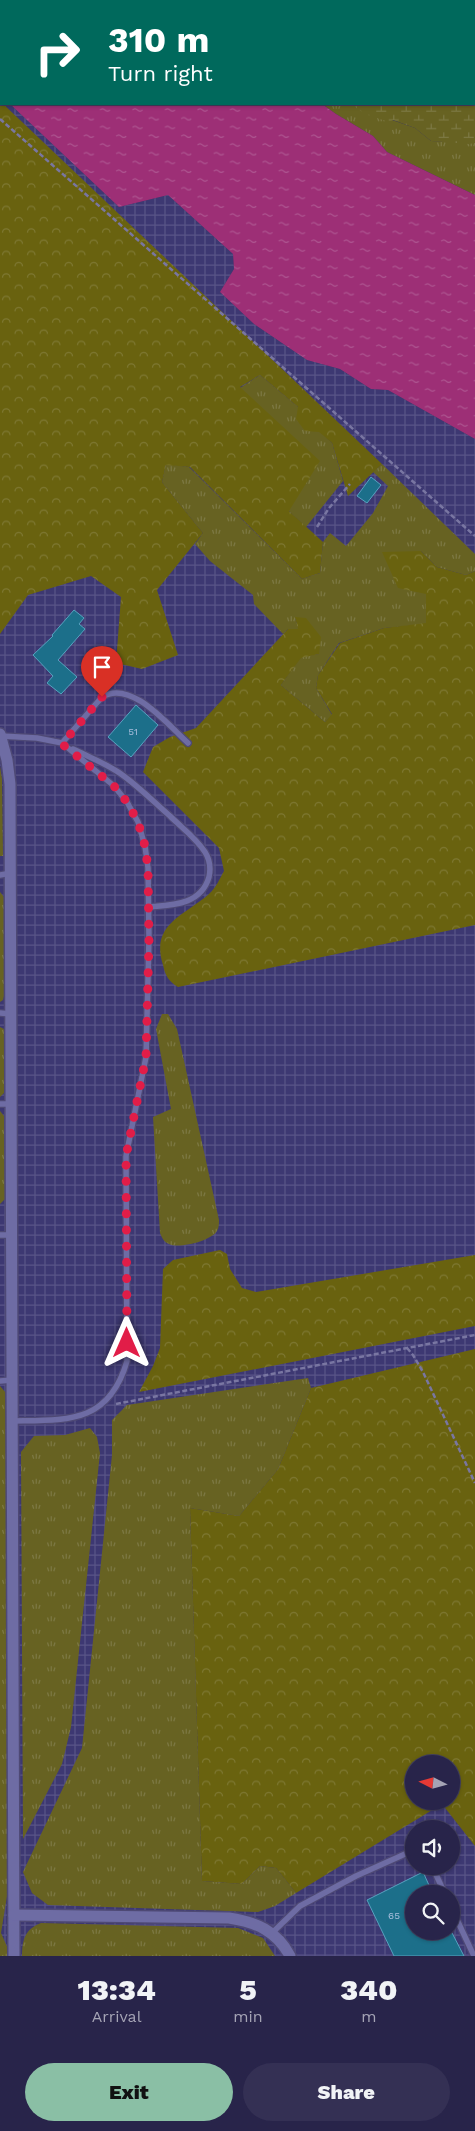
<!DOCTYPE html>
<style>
:root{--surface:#28244a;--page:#343054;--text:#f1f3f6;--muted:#a5a4b5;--line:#444162;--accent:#8abfa5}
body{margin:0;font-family:"Work Sans",sans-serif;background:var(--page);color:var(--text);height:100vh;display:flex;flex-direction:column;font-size:19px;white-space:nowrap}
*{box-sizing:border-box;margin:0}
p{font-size:16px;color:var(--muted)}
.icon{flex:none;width:28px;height:28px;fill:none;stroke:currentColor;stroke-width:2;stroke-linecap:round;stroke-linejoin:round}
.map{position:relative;height:1956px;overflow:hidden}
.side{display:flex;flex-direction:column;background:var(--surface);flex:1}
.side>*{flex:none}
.guide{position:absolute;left:0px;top:0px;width:475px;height:105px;box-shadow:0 1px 4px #0004,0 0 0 1px var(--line);background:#00695c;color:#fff;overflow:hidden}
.needle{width:32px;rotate:276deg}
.buttons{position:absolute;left:405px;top:1755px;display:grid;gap:10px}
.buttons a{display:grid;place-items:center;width:55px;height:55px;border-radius:50%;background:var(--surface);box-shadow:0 1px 4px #0004,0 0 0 1px var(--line);font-size:25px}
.pin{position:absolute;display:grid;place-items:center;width:42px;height:42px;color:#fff;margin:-51px -21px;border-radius:50% 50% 50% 0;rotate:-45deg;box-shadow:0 0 5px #0007}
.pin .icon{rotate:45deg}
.me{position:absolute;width:55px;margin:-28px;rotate:0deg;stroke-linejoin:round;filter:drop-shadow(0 0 4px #0008)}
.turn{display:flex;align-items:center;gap:18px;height:105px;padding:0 25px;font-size:22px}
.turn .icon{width:65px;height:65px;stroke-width:2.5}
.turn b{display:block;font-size:35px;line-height:42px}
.eta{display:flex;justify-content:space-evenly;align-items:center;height:85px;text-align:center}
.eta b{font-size:30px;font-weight:800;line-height:35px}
.cta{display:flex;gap:10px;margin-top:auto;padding:10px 25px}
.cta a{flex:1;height:58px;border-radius:30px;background:var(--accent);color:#111;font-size:20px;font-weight:800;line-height:58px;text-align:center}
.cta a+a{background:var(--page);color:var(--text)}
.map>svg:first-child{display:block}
.industrial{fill:url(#industrial-grid);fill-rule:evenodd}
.grass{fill:url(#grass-tufts)}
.forest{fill:url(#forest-crowns);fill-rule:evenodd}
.wetland{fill:url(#wetland-marsh)}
.water{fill:url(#water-ripples)}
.building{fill:#1c6f8a;stroke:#56a2bf}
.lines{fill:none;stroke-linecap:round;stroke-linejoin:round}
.lane-casing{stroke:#4e4975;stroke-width:8}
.street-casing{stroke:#4e4975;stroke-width:14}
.path{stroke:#7976a2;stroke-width:2.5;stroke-dasharray:5 2.5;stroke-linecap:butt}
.lane{stroke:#6e6ca4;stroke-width:5.5}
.street{stroke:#6e6ca4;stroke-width:11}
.route{stroke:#e11d48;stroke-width:9;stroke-dasharray:0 16.2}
.labels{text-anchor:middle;stroke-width:5;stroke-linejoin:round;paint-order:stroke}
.number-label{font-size:10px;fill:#aabfde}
</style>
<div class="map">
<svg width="475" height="1956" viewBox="0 0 475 1956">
<defs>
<pattern id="industrial-grid" width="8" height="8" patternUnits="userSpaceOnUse" patternTransform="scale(1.25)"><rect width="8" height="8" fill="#3d3872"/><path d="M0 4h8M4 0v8" fill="none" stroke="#585487"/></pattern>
<pattern id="grass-tufts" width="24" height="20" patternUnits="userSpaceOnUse" patternTransform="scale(1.25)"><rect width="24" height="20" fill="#676222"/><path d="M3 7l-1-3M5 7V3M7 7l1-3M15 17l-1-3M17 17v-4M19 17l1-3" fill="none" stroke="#7c7843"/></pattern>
<pattern id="forest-crowns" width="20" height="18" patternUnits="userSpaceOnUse" patternTransform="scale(1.25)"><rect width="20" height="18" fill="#69620f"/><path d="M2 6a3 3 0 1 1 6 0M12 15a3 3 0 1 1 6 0" fill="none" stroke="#7e7833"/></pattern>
<pattern id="wetland-marsh" width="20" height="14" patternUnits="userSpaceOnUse" patternTransform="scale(1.25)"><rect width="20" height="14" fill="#676222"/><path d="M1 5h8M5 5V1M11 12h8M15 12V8" fill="none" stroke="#7c7843"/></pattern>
<pattern id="water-ripples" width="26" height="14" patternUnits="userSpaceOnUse" patternTransform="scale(1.25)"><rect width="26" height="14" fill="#9d2f76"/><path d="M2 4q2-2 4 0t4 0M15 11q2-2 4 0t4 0" fill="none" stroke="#ae5691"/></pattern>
</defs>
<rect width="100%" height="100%" fill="#353063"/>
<path class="industrial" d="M0,94l1,10h9l109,103 49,-12 65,59 1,15 -14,23 34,32 53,36 33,9 31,20 17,1 87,49v1517h-475zM414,1764h37v37h-37zM414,1829h37v37h-37zM414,1894h37v37h-37z"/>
<g class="grass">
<path d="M322,104h33v3l60,21 16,13 44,2v52l-88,-43 -14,-16 -37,-22z"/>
<path d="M260,375l38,32 21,24 13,12 11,38 -37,46 -17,-16 -49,-123z"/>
<path d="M166,464l23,3 113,112 18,-6 3,-31 7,-9 16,13 27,-33 15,-27 -15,-14 9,-8 93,90v17l-9,4 -29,-8 -16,-16 5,43v30l-42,4 -45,15 -21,32 -2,13 16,27 -7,7 -44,-37 20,-28 18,-3 -24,-36 4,12 -11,-1 -5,5 -29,-30 -1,-9 -43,-34 -15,-17 8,-11 -41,-51z"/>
<path d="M0,766l2,13 1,77h-3z"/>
<path d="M0,892l4,5v99l-1,4 -3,2z"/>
<path d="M162,1014h6l9,15 42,191c0,3 0,8 -2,11 -6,10 -38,18 -48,13 -5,-2 -7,-6 -9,-11l-7,-116 18,-8 -15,-80z"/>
<path d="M0,1027l4,2v64l-4,4z"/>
<path d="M0,1111l4,5 1,83 -5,5z"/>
<path d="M308,1378l3,10 -33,81 -39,47 -49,-8 12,373 40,3 18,-18 16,2 20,25 -21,13 -17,6 -210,-7 -16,-12 -9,-21 59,-124 30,-293v-35l15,-15z"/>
<path d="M0,1386l6,7 2,497 -7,43 8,18v5h-9z"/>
<path d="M90,1428l7,9 3,16 -29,274 -9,37 -39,75 -2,-387 13,-16 31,-1z"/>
<path d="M41,1923l197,5 25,10 12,18h-253c0,-16 3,-27 19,-33z"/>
</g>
<g class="forest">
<path d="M258,0h217v86l-1,3v-88z"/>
<path d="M0,101l382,363 -34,32 -16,-53 -13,-11 -14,-1 -9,-12 2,-12 -38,-32 -20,12 80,74 -31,50 34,31 -3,31 -18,6 -112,-112 -24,-2 -4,17 41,51 -46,57 21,65 -36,14 -26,-6 5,-66 -30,-21 -63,19 -28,39z"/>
<path d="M421,551l16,16 29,8 9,-4v354l-297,62c-9,-5 -13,-12 -15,-22 -13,-41 21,-49 46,-71 7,-6 11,-16 15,-23l-5,-23 -76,-76 10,-25 17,-10 26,-9 92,-99h10l-3,-12 11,1 15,19 -2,17 -18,4 -20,27 44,37 7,-8 -16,-26 2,-13 22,-32 44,-15 42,-5v-29l-28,-6 -16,-36z"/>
<path d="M220,1250l7,4 3,15 12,19 14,4 219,-37v71l-336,66 14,-26 7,-18 3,-79 10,-9z"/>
<path d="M475,1349v497l-33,-42 -146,89 -20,-25 -16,-2 -18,18 -40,-3 -12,-373 49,8 39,-47 33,-81zM414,1764h37v37h-37z"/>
</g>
<path class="wetland" d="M475,93v50l-6,1 -38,-3 -16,-13 -22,-8 -4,2 -24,-8 -10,-7v-3l91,2 6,-2h22z"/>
<g class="water">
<path d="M0,0h202l2,1h-203v94z"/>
<path d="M10,104h312l14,10 37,22 14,16 88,43v244l-87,-49 -17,-1 -31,-20 -33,-9 -53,-36 -34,-32 14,-23 -1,-15 -65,-59 -49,12z"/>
</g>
<g class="building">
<path d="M371,477l10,8 -14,18 -10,-7z"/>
<path d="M74,610l10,8 -5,6 6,5 -27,31 19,17 -16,17 -14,-11 6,-7 -20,-21 20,-19 -1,-1z"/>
<path d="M136,705l22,20 -27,32 -23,-20z"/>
<path d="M423,1872l10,22h-19v37h37l13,25h-70l-27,-56z"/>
</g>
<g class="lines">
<defs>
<g id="lane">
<path d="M1,736l36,2 25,5 52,43 13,16 11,20 7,24 3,22 1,71 -3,118 -20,99 1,205c-18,63 -60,59 -114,60"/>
<path d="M65,745l-3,-2 40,-46c29,-18 66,28 86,46"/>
<path d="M73,749c16,8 34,15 48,25 17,12 33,28 49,42 11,11 26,22 35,36 5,8 6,16 4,25 -8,28 -37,28 -60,30"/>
<path d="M0,875l11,-2"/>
<path d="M0,1013l11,1"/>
<path d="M0,1104h12"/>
<path d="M0,1235h12"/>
<path d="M0,1381l12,-1"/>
<path d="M432,1866l13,28"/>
<path d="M451,1907l23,49"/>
<path d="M272,1933l28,-27 56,-30 58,-26"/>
</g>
<g id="street">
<path d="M0,734l7,26 3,24 4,1172"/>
<path d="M14,1915l215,3c27,4 48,13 61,38"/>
</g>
</defs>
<use href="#lane" class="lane-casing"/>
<use href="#street" class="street-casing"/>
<g class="path">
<path d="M0,119l475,417"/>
<path d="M317,527l12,-19 21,-24"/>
<path d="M407,1348l6,7 10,17 52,111"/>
<path d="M116,1404l359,-69"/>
</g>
<use href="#lane" class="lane"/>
<use href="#street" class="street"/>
</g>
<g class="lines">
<path class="route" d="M102,697l-40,47 52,42 13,16 11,20 7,24 3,22 1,72 -3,117 -20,99 1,187"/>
</g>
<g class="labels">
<g class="number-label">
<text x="133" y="735">51</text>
<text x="394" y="1919">65</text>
</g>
</g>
</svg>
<div class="buttons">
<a><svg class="needle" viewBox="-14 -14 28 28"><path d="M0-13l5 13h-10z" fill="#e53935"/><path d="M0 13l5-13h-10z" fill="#a5a4b5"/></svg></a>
<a><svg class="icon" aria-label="sound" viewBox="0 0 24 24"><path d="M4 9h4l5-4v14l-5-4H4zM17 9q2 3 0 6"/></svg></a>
<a><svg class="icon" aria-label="search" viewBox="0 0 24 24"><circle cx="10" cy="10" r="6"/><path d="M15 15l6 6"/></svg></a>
</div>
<div class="pin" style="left:102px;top:697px;background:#d93025"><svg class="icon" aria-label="arrive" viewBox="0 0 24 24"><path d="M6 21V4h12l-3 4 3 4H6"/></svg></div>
<svg class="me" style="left:127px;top:1343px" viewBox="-20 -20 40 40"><path d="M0-17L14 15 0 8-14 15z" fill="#e11d48" stroke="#fff" stroke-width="4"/></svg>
<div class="guide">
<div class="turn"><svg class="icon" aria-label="right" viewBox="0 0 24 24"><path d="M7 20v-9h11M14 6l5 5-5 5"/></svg><div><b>310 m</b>Turn right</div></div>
</div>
</div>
<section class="side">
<div class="eta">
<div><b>13:34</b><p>Arrival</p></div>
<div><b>5</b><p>min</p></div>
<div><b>340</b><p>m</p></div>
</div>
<div class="cta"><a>Exit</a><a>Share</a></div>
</section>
